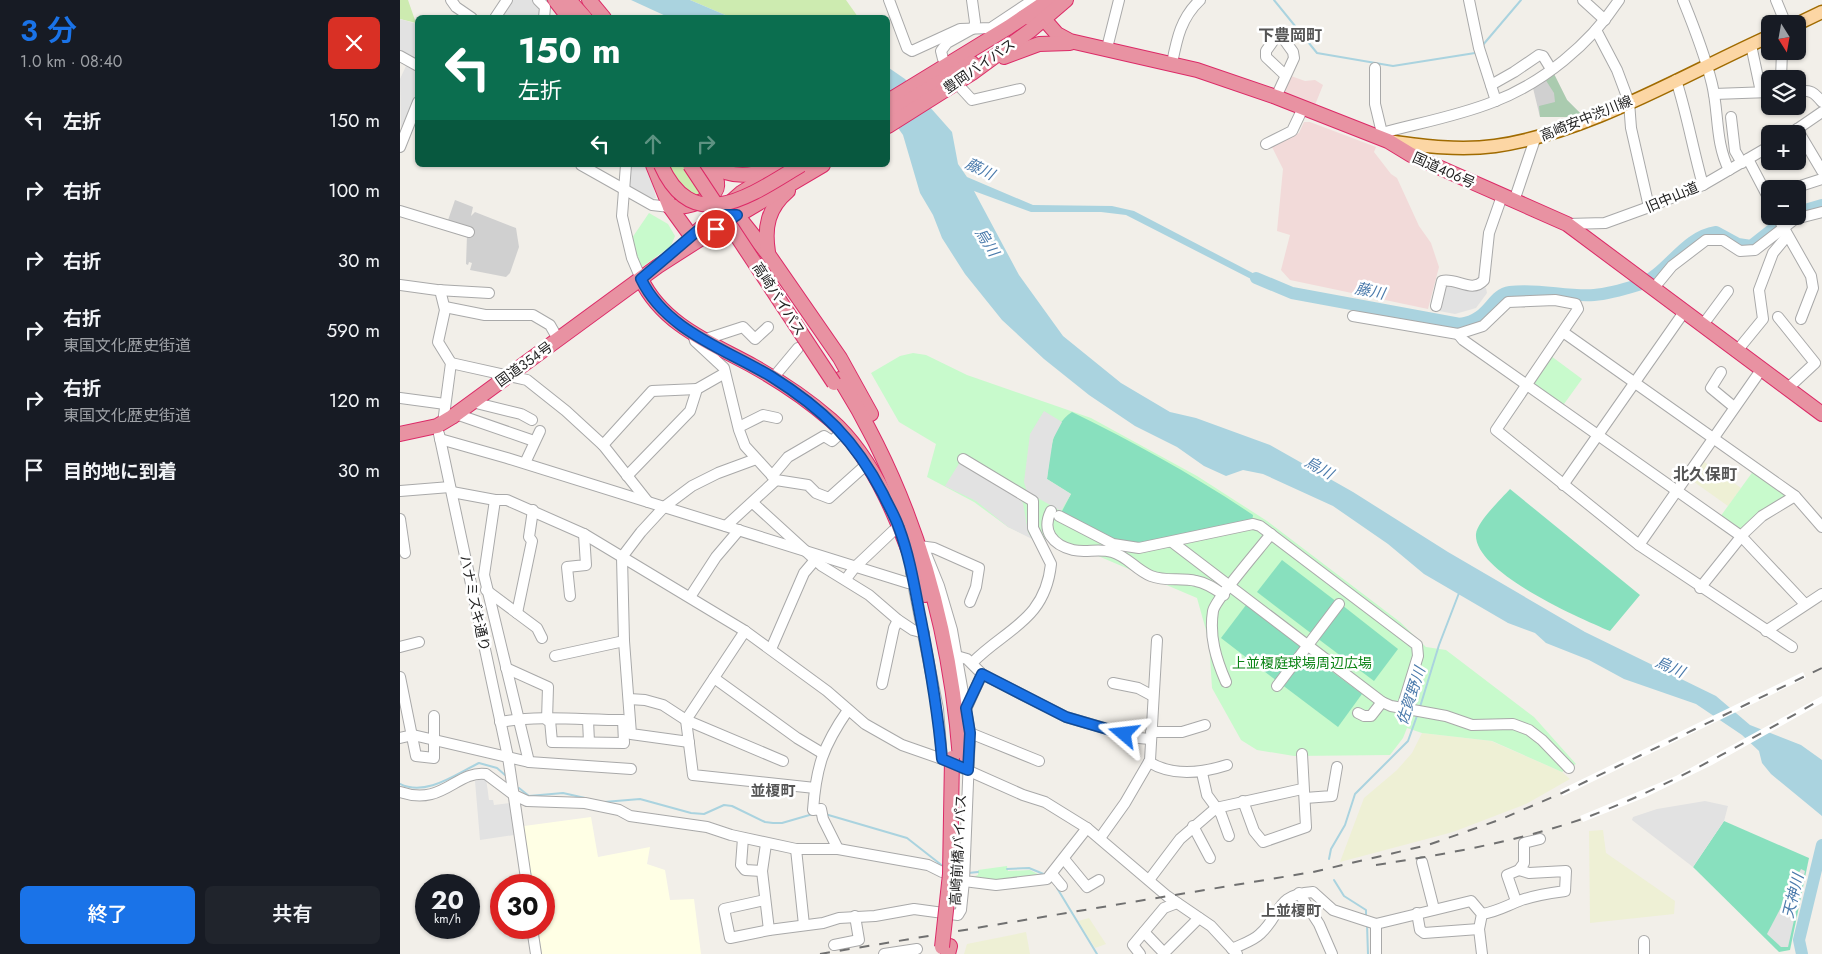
<!DOCTYPE html>
<html lang="ja">
<meta charset="utf-8">
<style>
:root{--surface:#171b24;--page:#20242c;--text:#f1f3f6;--muted:#9ea1a6;--accent:#1a73e8}
body{margin:0;font-family:Jost,"Noto Sans JP",sans-serif;background:var(--page);color:var(--text);height:100vh;display:flex;flex-direction:column;font-size:19px;white-space:nowrap}
*{box-sizing:border-box;margin:0}
p{font-size:16px;color:var(--muted)}
.icon{flex:none;width:28px;height:28px;fill:none;stroke:currentColor;stroke-width:2;stroke-linecap:round;stroke-linejoin:round}
.map{position:relative;flex:1;overflow:hidden}
.panel{display:flex;flex-direction:column;background:var(--surface);width:400px}
.panel>*{flex:none}
.hud{position:absolute;left:15px;top:15px;width:475px;height:152px;border-radius:8px;box-shadow:0 1px 4px #0004;background:#0b6e4f;color:#fff;overflow:hidden}
.needle{width:32px;rotate:169deg}
.tools{position:absolute;left:1361px;top:15px;display:grid;gap:10px}
.tools a{display:grid;place-items:center;width:45px;height:45px;border-radius:8px;background:var(--surface);box-shadow:0 1px 4px #0004;font-size:25px}
.speed{position:absolute;left:15px;top:874px;display:flex;gap:10px;font-size:25px;font-weight:700;text-align:center}
.speed>*{display:grid;place-content:center;width:65px;height:65px;border-radius:50%;background:var(--surface);box-shadow:0 1px 4px #0004;line-height:1}
.speed small{font-size:12px;font-weight:400}
.speed .limit{border:8px solid #d22;background:#fff;color:#111}
.pin{position:absolute;display:grid;place-items:center;width:42px;height:42px;color:#fff;margin:-21px;border:2px solid #fff;border-radius:50%;box-shadow:0 1px 5px #0007}
.me{position:absolute;width:55px;margin:-28px;rotate:287deg;stroke-linejoin:round;filter:drop-shadow(0 0 4px #0008)}
.turn{display:flex;align-items:center;gap:18px;height:105px;padding:0 20px;font-size:22px}
.turn .icon{width:65px;height:65px;stroke-width:2.5}
.turn b{display:block;font-size:35px;line-height:42px}
.lanes{display:flex;align-items:center;height:48px;padding:0 20px;background:#0003;justify-content:center;gap:25px;direction:ltr}
.lanes .off{opacity:.35}
.round{display:grid;place-items:center;flex:none;width:52px;height:52px;border-radius:8px;background:var(--page)}
.head{display:flex;align-items:center;justify-content:space-between;height:85px;padding:0 20px}
h1{font-size:30px;font-weight:600;line-height:38px;color:var(--accent)}
.button{display:flex;gap:10px;margin-top:auto;padding:10px 20px}
.button a{flex:1;height:58px;border-radius:8px;background:var(--accent);color:#fff;font-size:20px;font-weight:600;line-height:58px;text-align:center}
.button a+a{background:var(--page);color:var(--text)}
ul{padding:0;list-style:none}
li{display:flex;align-items:center;gap:15px;height:70px;padding:0 20px}
li div{flex:1}
li b{display:block;font-size:19px}
li em{font-style:normal}
main{display:flex;flex:1;min-height:0}
.map>svg:first-child{display:block}
.commercial{fill:#f2dad9}
.education{fill:#ffffe5}
.religious{fill:#d0d0d0}
.farmland{fill:#eef0d5}
.grass{fill:#cdebb0}
.cemetery{fill:#aacbaf}
.park{fill:#c8facc}
.pitch{fill:#88e0be}
.parking{fill:#e2e2e2}
.water{fill:#aad3df}
.pier{fill:#fff}
.lines{fill:none;stroke-linecap:round;stroke-linejoin:round}
.stream{stroke:#aad3df;stroke-width:2}
.river{stroke:#aad3df;stroke-width:12}
.minor-casing{stroke:#a9a9a9;stroke-width:12}
.major-casing{stroke:#a06b00;stroke-width:15}
.highway-casing{stroke:#dc2a67;stroke-width:16}
.minor{stroke:#fff;stroke-width:10}
.major{stroke:#fcd6a4;stroke-width:12}
.highway{stroke:#e892a2;stroke-width:14}
.rail{stroke:#707070;stroke-width:2;stroke-dasharray:10 10;stroke-linecap:butt}
.highway-bridge-casing{stroke:#dc2a67;stroke-width:16;stroke-linecap:butt}
.highway-bridge{stroke:#e892a2;stroke-width:14}
.route-casing{stroke:#114b97;stroke-width:12}
.route{stroke:#1a73e8;stroke-width:9}
.labels{text-anchor:middle;stroke-width:5;stroke-linejoin:round;paint-order:stroke}
.street-label{font-size:14px;fill:#222;stroke:#fff}
.park-label{font-size:14px;fill:#0c8416;stroke:#fff}
.water-label{font-size:15px;font-style:italic;fill:#4a7aab;stroke:#fff}
.neighbourhood-label{font-size:15px;font-weight:bold;fill:#555;stroke:#fff}
.quarter-label{font-size:16px;font-weight:bold;fill:#555;stroke:#fff}
</style>
<main>
<section class="panel">
<div class="head"><div><h1>3 分</h1><p>1.0 km · 08:40</p></div><a class="round" style="background:#d93025;color:#fff"><svg class="icon" aria-label="close" viewBox="0 0 24 24"><path d="M6 6l12 12M18 6L6 18"/></svg></a></div>
<ul>
<li><svg class="icon" aria-label="left" viewBox="0 0 24 24"><path d="M17 20v-9H6M10 6l-5 5 5 5"/></svg><div><b>左折</b></div><em>150 m</em></li>
<li><svg class="icon" aria-label="right" viewBox="0 0 24 24"><path d="M7 20v-9h11M14 6l5 5-5 5"/></svg><div><b>右折</b></div><em>100 m</em></li>
<li><svg class="icon" aria-label="right" viewBox="0 0 24 24"><path d="M7 20v-9h11M14 6l5 5-5 5"/></svg><div><b>右折</b></div><em>30 m</em></li>
<li><svg class="icon" aria-label="right" viewBox="0 0 24 24"><path d="M7 20v-9h11M14 6l5 5-5 5"/></svg><div><b>右折</b><p>東国文化歴史街道</p></div><em>590 m</em></li>
<li><svg class="icon" aria-label="right" viewBox="0 0 24 24"><path d="M7 20v-9h11M14 6l5 5-5 5"/></svg><div><b>右折</b><p>東国文化歴史街道</p></div><em>120 m</em></li>
<li><svg class="icon" aria-label="arrive" viewBox="0 0 24 24"><path d="M6 21V4h12l-3 4 3 4H6"/></svg><div><b>目的地に到着</b></div><em>30 m</em></li>
</ul>
<div class="button"><a>終了</a><a>共有</a></div>
</section>
<div class="map">
<svg width="1422" height="954" viewBox="0 0 1422 954">
<rect width="100%" height="100%" fill="#f2efe9"/>
<g class="commercial">
<path d="M891,76l14,5 10,-1 8,5 -8,20 -34,-12z"/>
<path d="M904,122h6l66,25 -2,5 17,22 6,4 22,48 12,17 8,24 -11,42 -138,-29 -9,-10 9,-35 -13,-4 6,-62 -11,-22 27,-14z"/>
</g>
<path class="education" d="M191,817l7,40 52,-10 -3,17 18,6 5,30 24,-1 7,55h-159l-4,-26h6v-43h-12l-8,-59z"/>
<g class="religious">
<path d="M1153,72l14,28 17,17h-44l-7,-29z"/>
<path d="M55,200l18,7 -2,9 4,-4 41,16 3,19 -9,26 -4,4 -36,-7 2,-7 -3,-1 -1,3 -2,-1 1,-29 -20,-12z"/>
</g>
<g class="farmland">
<path d="M1303,461l38,27 -13,18 -38,-27z"/>
<path d="M1022,733l69,8 71,31 8,7 -44,25 -73,28 -113,30 24,-64 33,-28 15,-17z"/>
<path d="M1203,830l3,23 69,48 -1,13 -84,9 -1,-92z"/>
<path d="M689,918l17,26 -11,4 -17,-27z"/>
<path d="M626,932l4,22h-66l3,-10z"/>
</g>
<g class="grass">
<path d="M0,0h8l8,23 -16,-4z"/>
<path d="M290,0h156l12,17h-128z"/>
<path d="M265,165h38l7,27 -36,11z"/>
</g>
<path class="cemetery" d="M1153,72l14,28 17,17h-44l-1,-11 16,-4 -1,-9 -9,-14z"/>
<g class="park">
<path d="M249,213l19,11 7,12 -4,10 -29,21 -6,-13 -4,-16z"/>
<path d="M513,353l13,2 41,20 124,43 106,58 70,45 133,101 26,25 20,3 88,67 42,47 -14,8 -70,-31 -70,-8 -15,-5 -4,10 -13,17 -96,1 -37,-6 -16,-10 -29,-52 -3,-47 -12,-43 -106,-45c-30,4 -27,-4 -51,-17l-8,2 -24,-11 -34,-25 -47,-25 9,-33 -37,-22 -28,-49 29,-17z"/>
<path d="M1151,356l31,23 -18,25 -3,1 -28,-19 -1,-6z"/>
<path d="M1354,470l34,24 -1,4 -44,32 -4,1 -19,-14z"/>
<path d="M607,866l1,5 22,-1 14,7 -45,6 -29,-5 8,-3v-5z"/>
</g>
<g class="pitch">
<path d="M672,412c62,30 123,64 181,103l-1,7 -113,21c-29,-1 -53,-16 -78,-30l10,-19 -24,-15c3,-22 3,-53 25,-67z"/>
<path d="M1110,489l130,106 -30,36c-29,-12 -137,-59 -134,-97 1,-12 25,-35 34,-45z"/>
<path d="M882,560l55,42 -25,32 -55,-42z"/>
<path d="M846,605l57,43 -26,33 -56,-43z"/>
<path d="M942,605l56,44 -24,32 -57,-43z"/>
<path d="M906,652l56,42 -24,33 -57,-43z"/>
<path d="M1324,821l85,37 -19,92 -11,2 -86,-85z"/>
</g>
<g class="parking">
<path d="M110,0h24l8,8 -3,9 -41,1z"/>
<path d="M0,19l17,5v39l-17,-10z"/>
<path d="M6,66l11,6v24l-16,32 -1,-49z"/>
<path d="M229,165h19l8,33 -5,1 -21,-10z"/>
<path d="M1044,284l42,4 1,5 -11,15 -21,6 -16,-3z"/>
<path d="M644,411l18,11 -9,17 -6,40 24,15 -10,17 -34,-19 -3,-10 6,-48z"/>
<path d="M560,462l57,34 6,7 5,29 4,7 -24,-12 -32,-26 -31,-15z"/>
<path d="M86,778l3,22h4l1,5 16,-2 4,32 -34,5 -5,-59z"/>
<path d="M1305,801l23,5 -4,15 -31,46 -61,-47 1,-3 24,-8z"/>
<path d="M1401,869l4,2 -17,76h-7l-14,-13z"/>
</g>
<g class="water">
<path d="M231,0h59l40,17h-62z"/>
<path d="M488,64l1,4 16,11 47,53 6,32 9,13 66,28 79,1 22,5 134,70 3,4 -16,-4 -129,-66 -25,-3h-70l-57,-21 45,84 44,61 58,47 49,29 26,6 74,27 83,47 95,60 137,80 131,64 34,29 51,20 21,15v56l-51,-42 -9,-11 -3,-12 -17,-16 -46,-31 -72,-25 -35,-19 -43,-17 -11,-10 -27,-10 -84,-49 -36,-30 -55,-38 -70,-32 -20,-4 -17,6 -22,-10 -27,-19 -42,-21 -46,-31 -45,-36 -42,-39 -37,-46 -23,-36 -9,-23 -13,-22 -17,-58 -5,-7 -10,-6z"/>
</g>
<g class="pier">
<path d="M1403,672l3,6 -243,118 -3,-6z"/>
<path d="M1422,696v7l-110,62 -66,32 -63,25 -3,-6 96,-40z"/>
</g>
<g class="lines">
<g class="stream">
<path d="M874,0l43,53 76,13 82,-13"/>
<path d="M1082,46l39,-46"/>
<path d="M1020,707l19,-62 20,-52"/>
<path d="M0,784c26,13 56,-10 79,-21l18,5 8,7"/>
<path d="M119,788l10,8 34,-3 22,5"/>
<path d="M204,802l36,-3 51,14 13,1 20,-9 8,1 33,16 8,1h9l31,-9"/>
<path d="M425,814l82,24 37,29"/>
<path d="M929,859l2,-10 14,-24 10,-31 53,-53 10,-28"/>
<path d="M607,869l22,-1 17,7"/>
<path d="M568,873l10,-1"/>
<path d="M934,880l10,16 22,14v7"/>
<path d="M657,888l40,66"/>
<path d="M967,924l1,30"/>
</g>
<g class="river">
<path d="M1398,212l24,-7"/>
<path d="M856,278l36,15 168,31c31,-5 30,-29 50,-32 28,-4 56,5 84,3 13,-1 31,-6 44,-10 30,-11 45,-48 78,-53l22,12 13,2 38,-30"/>
<path d="M1402,954l-3,-14 23,-95"/>
</g>
<defs>
<g id="minor">
<path d="M51,0l5,7 16,11"/>
<path d="M138,0l7,7 -1,11"/>
<path d="M489,0l18,48 5,3 48,-22 31,-1 42,-28"/>
<path d="M1069,0l10,48 17,53"/>
<path d="M1183,0l22,20"/>
<path d="M1283,0c11,27 22,55 29,84 7,29 3,58 17,86"/>
<path d="M1376,0l7,17v7"/>
<path d="M95,18l12,-18"/>
<path d="M1196,30l21,40 12,32 2,26 18,79"/>
<path d="M1351,45l10,47"/>
<path d="M707,48l12,-48"/>
<path d="M0,56l18,10"/>
<path d="M543,59l-2,-8 6,-8 27,-15 1,-6 -3,-22"/>
<path d="M772,63c5,-25 9,-45 28,-63"/>
<path d="M975,68v36l7,29"/>
<path d="M1381,79l1,-28"/>
<path d="M1276,80c11,34 17,70 27,105"/>
<path d="M1091,85l23,-13 25,-17 4,1 8,13"/>
<path d="M561,88l11,12 48,-11"/>
<path d="M1398,91c13,-1 16,1 24,11"/>
<path d="M1314,94l56,-2"/>
<path d="M876,97l18,-39 -1,-6 -10,-14 -7,-1 -10,14v6l19,18"/>
<path d="M1331,117l4,34 7,12"/>
<path d="M1397,129l25,42"/>
<path d="M1390,134l32,-22"/>
<path d="M980,139l2,-6c37,-10 76,-17 111,-31 50,-19 97,-58 126,-102"/>
<path d="M866,144l26,-13 11,-23"/>
<path d="M0,147l18,-45"/>
<path d="M1348,159l22,42"/>
<path d="M181,165l71,40 18,2"/>
<path d="M226,165l-4,51 10,42 9,21"/>
<path d="M1391,189l31,-10"/>
<path d="M1114,201l21,-62"/>
<path d="M0,211l69,21"/>
<path d="M1377,216l34,60 2,12 -12,31"/>
<path d="M1167,224l38,-1 44,-16 54,-22 67,-39"/>
<path d="M0,285l37,5 52,3"/>
<path d="M1253,289l19,-23 34,-26h17l17,11 15,-1 40,-31 27,-7"/>
<path d="M40,290l5,20 -7,32 13,21 -8,60"/>
<path d="M1036,306l6,-25c14,-4 30,13 42,-1l5,-47 13,-37"/>
<path d="M45,307l40,8h48l17,10 8,14"/>
<path d="M953,316l105,18 25,-8 25,-24 47,-2 21,4 2,5 -82,121 143,115 153,102"/>
<path d="M1378,317l37,46 -28,26"/>
<path d="M1302,326l26,-35"/>
<path d="M1163,332l232,164 27,31"/>
<path d="M293,334l2,7 29,27 15,62 6,16 31,34 32,5 8,8 13,5 38,-34"/>
<path d="M1058,334l5,6 278,196 64,68"/>
<path d="M303,340l40,-13 12,12 13,-12"/>
<path d="M1336,352l27,-33 -4,-29 14,-37 14,-17"/>
<path d="M51,363l76,17 39,31 37,34 45,57"/>
<path d="M1321,372l-10,16 23,19"/>
<path d="M373,378l25,-30"/>
<path d="M0,398l45,6"/>
<path d="M72,402l49,12 11,6"/>
<path d="M56,414l78,27"/>
<path d="M339,427l24,-12 14,3"/>
<path d="M39,434l69,323 19,128"/>
<path d="M40,439l67,19 401,125"/>
<path d="M203,445l49,-54 45,-2"/>
<path d="M563,459l70,42v27l18,36c-6,57 -46,65 -79,99"/>
<path d="M125,463l15,-32"/>
<path d="M227,476l63,-65 7,-22 28,-16"/>
<path d="M372,476l16,-19 36,-21 8,5 10,-9"/>
<path d="M1163,485l121,-173"/>
<path d="M0,491l50,-4"/>
<path d="M52,492l43,8h12l77,34 161,97 82,60 38,33 37,21 40,14 81,36 22,7 42,26 80,68 44,30 26,28"/>
<path d="M95,500l-11,75 45,187"/>
<path d="M353,503l69,63 47,29 29,25 15,10 11,3"/>
<path d="M651,511c-10,20 2,34 22,39 13,3 26,-2 39,2 15,4 24,18 39,24 15,6 30,1 45,5 11,2 19,8 28,14"/>
<path d="M659,516l54,28 26,4 114,-24 7,2 157,119 1,11 -16,52"/>
<path d="M0,519l5,34"/>
<path d="M326,526l50,-46"/>
<path d="M772,542l210,160 9,4 55,10 26,9 41,-1 16,6 13,10 27,28"/>
<path d="M1239,545l122,-175"/>
<path d="M519,546l15,2 45,20 -3,19 -6,15"/>
<path d="M526,554l13,32 13,44 18,103 -6,148 32,4 51,-6 40,-51"/>
<path d="M511,573l27,136 4,50"/>
<path d="M446,579l9,-12 38,-36 6,-4 2,7"/>
<path d="M1300,588l44,-55 18,-17 33,-20"/>
<path d="M86,590l51,38 5,10"/>
<path d="M170,596l-3,-29 19,-2 -2,-31"/>
<path d="M290,597l26,-40 23,-27"/>
<path d="M117,613l15,-72 -3,-4 4,-27"/>
<path d="M345,631l-59,89 7,55 122,13"/>
<path d="M1366,631l56,-37"/>
<path d="M0,647l19,-5"/>
<path d="M371,649l33,-76 11,-13"/>
<path d="M553,655l14,4 15,15 -15,33"/>
<path d="M155,656l69,-15"/>
<path d="M106,668l42,19 -1,33"/>
<path d="M582,674l84,43 73,21 11,1"/>
<path d="M0,677l16,79 18,2v-42"/>
<path d="M314,678l83,60 25,15"/>
<path d="M826,682c-10,-23 -17,-46 -13,-71 2,-11 48,-64 58,-77"/>
<path d="M713,683l25,5 15,8"/>
<path d="M482,684l12,-56 4,-8"/>
<path d="M877,686l62,-82"/>
<path d="M229,699l16,1 18,5 23,15 97,41"/>
<path d="M958,713l6,3h7l11,-14"/>
<path d="M188,720l1,22"/>
<path d="M100,722c40,-7 83,-2 123,-2l1,23 -72,-1 -2,-22"/>
<path d="M751,732h31l23,-7"/>
<path d="M570,733l69,28"/>
<path d="M0,738l13,-3 116,27 102,7"/>
<path d="M289,742l-58,-8 -7,-93 -2,-84 19,-25 23,-25 28,-21 26,-13 38,-14"/>
<path d="M749,762c24,15 53,11 78,3"/>
<path d="M802,773l5,22 14,19 8,22"/>
<path d="M0,792c43,15 56,-22 86,-18l28,21 13,6 58,2 34,7 11,6 77,11 24,8 65,14h42l90,16 14,7"/>
<path d="M905,798l27,-2 5,-29"/>
<path d="M843,801l11,30 9,11 43,-15 -4,-73"/>
<path d="M793,826l17,32"/>
<path d="M343,838l-2,27 4,5 17,1"/>
<path d="M700,838l25,-35 25,-43 7,-120"/>
<path d="M366,844l-4,27 7,59"/>
<path d="M396,849l8,76"/>
<path d="M438,849l-15,-30 -2,-10 -8,1c3,-43 10,-64 35,-100"/>
<path d="M664,859l23,28 12,-7"/>
<path d="M1022,862l12,47"/>
<path d="M652,874l10,12"/>
<path d="M749,880l31,-41 36,-31 86,-19"/>
<path d="M899,893l20,31 13,30"/>
<path d="M365,900l-41,9 6,29 39,-8 54,-7 16,-5 36,-2 39,-7 44,6 3,-5 3,-29"/>
<path d="M1116,901l-9,-26 12,-5 5,-7v-20l16,-4"/>
<path d="M1017,913l3,17 4,3 55,-4"/>
<path d="M1082,914c14,-2 24,-8 37,-13 15,-6 31,-8 46,-10l1,-20 -37,2 -10,-3"/>
<path d="M976,924l95,-23 11,13 -3,15 3,25"/>
<path d="M132,928l4,26"/>
<path d="M744,932l20,21 35,-35"/>
<path d="M1244,941v13"/>
<path d="M434,945l25,-5 -4,-24"/>
<path d="M832,949c10,-5 21,-8 28,-15 23,-21 14,-39 53,-42l20,18 43,14v30"/>
<path d="M484,954l33,-5"/>
<path d="M740,954l-7,-9 31,-37 13,-5"/>
</g>
<g id="major">
<path d="M1397,24l25,-12"/>
<path d="M988,141c36,5 71,10 107,5 93,-13 190,-72 275,-110"/>
</g>
<g id="highway">
<path d="M155,0l14,18"/>
<path d="M169,0l16,18"/>
<path d="M189,0l15,18"/>
<path d="M624,17l19,1 14,16 13,7 127,29 79,27 112,44 23,14 156,69 255,190"/>
<path d="M604,57l35,-13 31,-1"/>
<path d="M488,101l121,-74 40,-27"/>
<path d="M488,113l84,-50"/>
<path d="M488,126l84,-53 59,-43 35,-30"/>
<path d="M253,165l17,42 21,29 9,-1"/>
<path d="M311,165c18,12 37,12 56,5"/>
<path d="M270,207c13,1 50,-6 47,-25 -1,-6 -6,-12 -10,-17"/>
<path d="M329,213l8,2 31,39 72,104 31,56"/>
<path d="M292,236l49,-43 44,-28"/>
<path d="M368,252c-4,-25 0,-44 20,-61"/>
<path d="M241,279c22,46 70,64 112,87 27,15 54,33 78,54 48,42 73,117 94,175"/>
<path d="M440,379c72,115 110,245 120,379"/>
<path d="M0,434l37,-8 15,-9 206,-151 72,-46 93,-55"/>
<path d="M548,954l2,-8"/>
</g>
</defs>
<use href="#minor" class="minor-casing"/>
<use href="#major" class="major-casing"/>
<use href="#highway" class="highway-casing"/>
<use href="#minor" class="minor"/>
<use href="#major" class="major"/>
<use href="#highway" class="highway"/>
<g class="rail">
<path d="M976,865c70,-11 139,-23 206,-46 85,-31 162,-76 240,-120"/>
<path d="M420,954l493,-82 115,-27 71,-25 63,-27 260,-125"/>
</g>
<defs>
<g id="highway-bridge">
<path d="M261,165c33,74 93,28 140,0"/>
<path d="M290,165l144,218"/>
<path d="M542,947l8,-73 2,-116"/>
</g>
</defs>
<use href="#highway-bridge" class="highway-bridge-casing"/>
<use href="#highway-bridge" class="highway-bridge"/>
</g>
<g class="lines">
<defs>
<path id="route" d="M316,229l21,-14h-21l-75,64c25,52 85,70 131,98 51,32 83,63 111,117 5,11 12,22 16,34 11,29 16,62 22,92 9,46 17,92 21,139l26,11 2,-37 -4,-25 16,-34 84,43 58,17"/>
</defs>
<use href="#route" class="route-casing"/>
<use href="#route" class="route"/>
</g>
<g class="labels">
<g class="street-label">
<text transform="translate(579 66) rotate(-35)" y="5">豊岡バイパス</text>
<text transform="translate(1186 118) rotate(-22)" y="5">高崎安中渋川線</text>
<text transform="translate(1044 170) rotate(24)" y="5">国道406号</text>
<text transform="translate(1272 197) rotate(-23)" y="5">旧中山道</text>
<text transform="translate(379 299) rotate(57)" y="5">高崎バイパス</text>
<text transform="translate(124 364) rotate(-36)" y="5">国道354号</text>
<text transform="translate(75 603) rotate(78)" y="5">ハナミズキ通り</text>
<text transform="translate(558 850) rotate(-87)" y="5">高崎前橋バイパス</text>
</g>
<g class="park-label">
<text x="902" y="668">上並榎庭球場周辺広場</text>
</g>
<g class="water-label">
<text transform="translate(580 169) rotate(26)" y="5">藤川</text>
<text transform="translate(587 242) rotate(58)" y="5">烏川</text>
<text transform="translate(970 291) rotate(11)" y="5">藤川</text>
<text transform="translate(919 468) rotate(29)" y="5">烏川</text>
<text transform="translate(1270 667) rotate(24)" y="5">烏川</text>
<text transform="translate(1011 696) rotate(-72)" y="5">佐賀野川</text>
<text transform="translate(1393 896) rotate(-76)" y="5">天神川</text>
</g>
<g class="neighbourhood-label">
<text x="373" y="796">並榎町</text>
<text x="891" y="916">上並榎町</text>
</g>
<g class="quarter-label">
<text x="890" y="41">下豊岡町</text>
<text x="1305" y="480">北久保町</text>
</g>
</g>
</svg>
<div class="tools">
<a><svg class="needle" viewBox="-14 -14 28 28"><path d="M0-13l5 13h-10z" fill="#e53935"/><path d="M0 13l5-13h-10z" fill="#9ea1a6"/></svg></a>
<a><svg class="icon" aria-label="layers" viewBox="0 0 24 24"><path d="M12 4l9 5-9 5-9-5zM3 14l9 5 9-5"/></svg></a>
<a>+</a>
<a>−</a>
</div>
<div class="speed"><div>20<small>km/h</small></div><div class="limit">30</div></div>
<div class="pin" style="left:316px;top:229px;background:#d93025"><svg class="icon" aria-label="arrive" viewBox="0 0 24 24"><path d="M6 21V4h12l-3 4 3 4H6"/></svg></div>
<svg class="me" style="left:724px;top:734px" viewBox="-20 -20 40 40"><path d="M0-17L14 15 0 8-14 15z" fill="#1a73e8" stroke="#fff" stroke-width="4"/></svg>
<div class="hud">
<div class="turn"><svg class="icon" aria-label="left" viewBox="0 0 24 24"><path d="M17 20v-9H6M10 6l-5 5 5 5"/></svg><div><b>150 m</b>左折</div></div>
<div class="lanes"><svg class="icon" aria-label="left" viewBox="0 0 24 24"><path d="M17 20v-9H6M10 6l-5 5 5 5"/></svg><svg class="icon off" aria-label="ahead" viewBox="0 0 24 24"><path d="M12 20V5M6 11l6-6 6 6"/></svg><svg class="icon off" aria-label="right" viewBox="0 0 24 24"><path d="M7 20v-9h11M14 6l5 5-5 5"/></svg></div>
</div>
</div>
</main>
